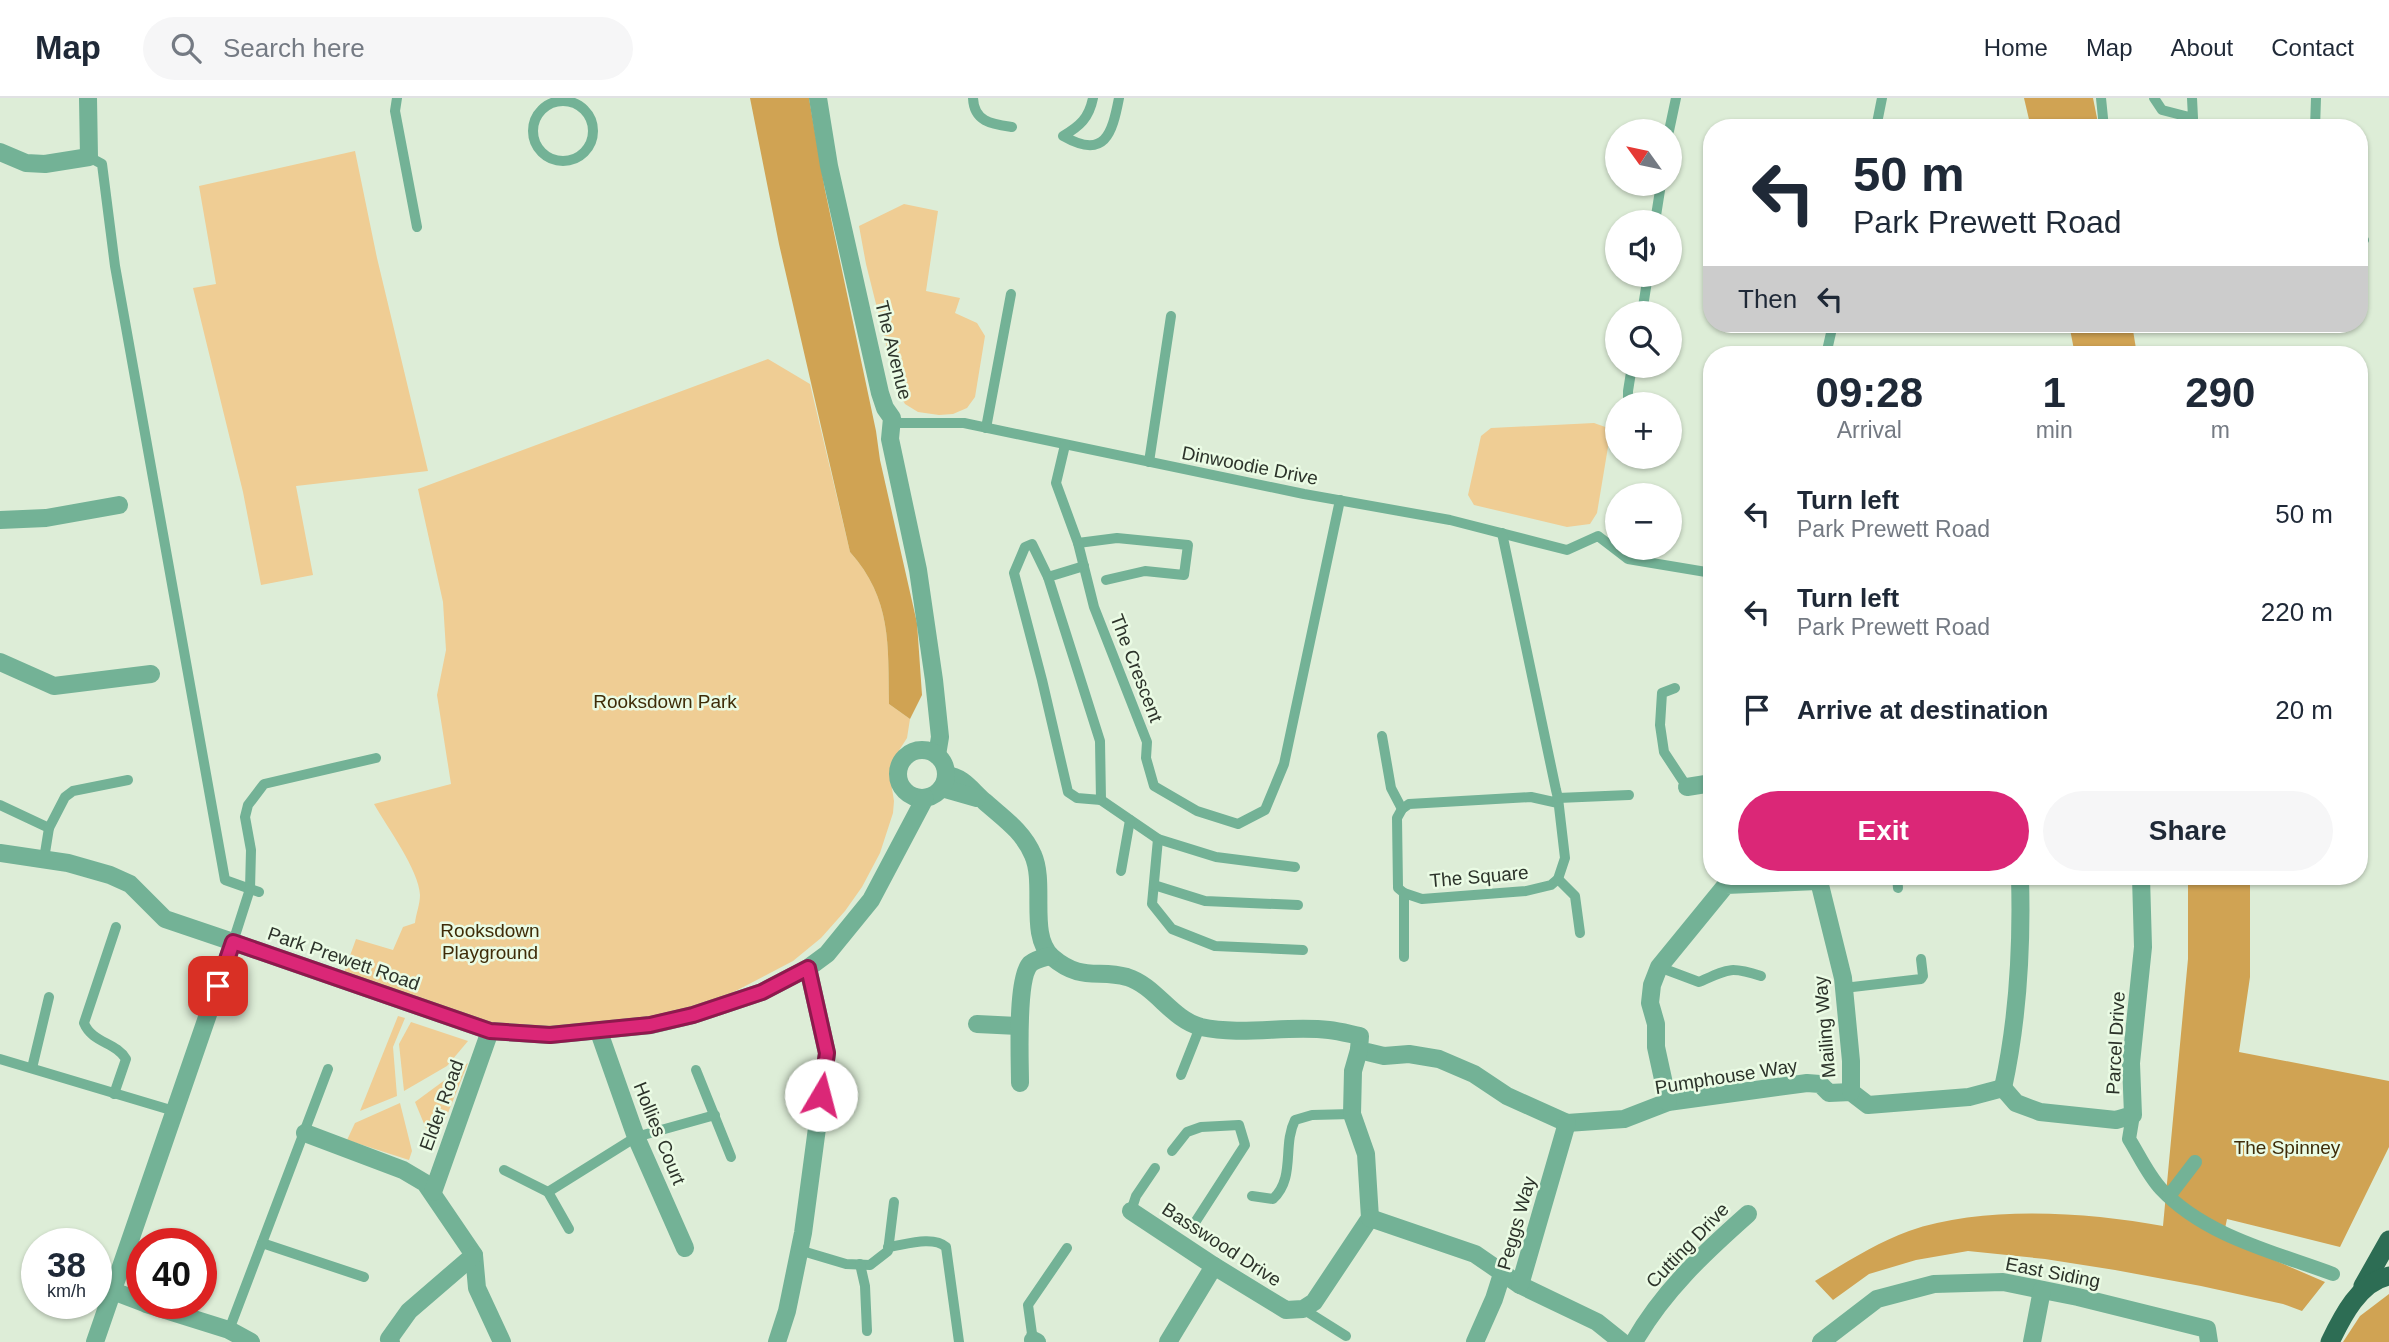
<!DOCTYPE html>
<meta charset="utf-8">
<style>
:root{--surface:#fff;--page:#f6f6f7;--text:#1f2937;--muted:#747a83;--line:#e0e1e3;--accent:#db2777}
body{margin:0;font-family:Helvetica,sans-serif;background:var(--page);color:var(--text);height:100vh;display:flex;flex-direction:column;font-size:26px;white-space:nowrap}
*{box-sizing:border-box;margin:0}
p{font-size:23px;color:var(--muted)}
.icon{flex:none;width:38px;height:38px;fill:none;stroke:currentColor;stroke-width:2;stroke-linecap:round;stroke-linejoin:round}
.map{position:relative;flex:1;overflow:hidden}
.details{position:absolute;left:1703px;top:248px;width:665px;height:539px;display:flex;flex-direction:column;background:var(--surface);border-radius:28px;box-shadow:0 2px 5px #0004}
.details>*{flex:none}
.guide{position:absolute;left:1703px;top:21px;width:665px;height:214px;border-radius:28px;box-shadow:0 2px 5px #0004;background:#fff;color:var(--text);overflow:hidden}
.needle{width:46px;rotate:303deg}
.fabs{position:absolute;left:1605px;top:21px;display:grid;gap:14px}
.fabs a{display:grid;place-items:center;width:77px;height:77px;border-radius:50%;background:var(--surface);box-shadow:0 2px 5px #0004;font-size:35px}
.speed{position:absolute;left:21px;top:1130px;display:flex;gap:14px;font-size:35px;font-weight:700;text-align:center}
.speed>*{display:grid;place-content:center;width:91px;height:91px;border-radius:50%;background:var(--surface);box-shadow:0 2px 5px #0004;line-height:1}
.speed small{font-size:18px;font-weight:400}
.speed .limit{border:10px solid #d22;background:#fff;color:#111}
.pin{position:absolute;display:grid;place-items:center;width:60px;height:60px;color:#fff;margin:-30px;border-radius:14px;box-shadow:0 4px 10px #0006}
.me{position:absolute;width:77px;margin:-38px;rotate:8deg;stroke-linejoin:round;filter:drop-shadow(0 0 5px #0008)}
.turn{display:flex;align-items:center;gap:24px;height:147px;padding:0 35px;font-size:32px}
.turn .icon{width:91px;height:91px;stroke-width:2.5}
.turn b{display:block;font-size:49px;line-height:60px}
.then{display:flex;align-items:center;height:66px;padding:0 35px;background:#0003;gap:14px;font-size:26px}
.eta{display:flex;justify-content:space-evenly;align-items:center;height:119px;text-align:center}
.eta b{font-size:42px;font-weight:700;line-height:49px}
.primary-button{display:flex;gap:14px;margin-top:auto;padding:14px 35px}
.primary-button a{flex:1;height:80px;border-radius:42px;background:var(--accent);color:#fff;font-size:28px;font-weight:700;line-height:80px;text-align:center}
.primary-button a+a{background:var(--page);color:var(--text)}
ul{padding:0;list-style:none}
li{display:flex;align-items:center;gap:21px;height:98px;padding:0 35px}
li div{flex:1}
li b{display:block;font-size:26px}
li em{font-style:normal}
header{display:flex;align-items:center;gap:42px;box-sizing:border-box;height:98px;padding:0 35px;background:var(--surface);border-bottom:2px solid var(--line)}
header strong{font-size:33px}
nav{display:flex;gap:38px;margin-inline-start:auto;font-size:24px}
.search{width:490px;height:63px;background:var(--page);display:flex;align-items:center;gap:18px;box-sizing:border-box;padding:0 24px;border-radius:38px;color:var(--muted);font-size:26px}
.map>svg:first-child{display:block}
.green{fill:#efcd94}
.forest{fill:#d0a353}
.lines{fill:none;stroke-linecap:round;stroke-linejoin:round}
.service{stroke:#73b296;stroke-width:10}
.pedestrian{stroke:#73b296;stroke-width:14}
.minor{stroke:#73b296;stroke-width:18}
.tertiary{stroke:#73b296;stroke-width:18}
.trunk{stroke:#2d6d54;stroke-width:19}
.route-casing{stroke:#8e194d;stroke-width:18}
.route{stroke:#db2777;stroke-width:12}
.labels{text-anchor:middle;stroke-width:5;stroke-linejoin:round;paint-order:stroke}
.street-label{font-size:19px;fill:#2c332a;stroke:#eafbe4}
.park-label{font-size:19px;fill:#3f2c08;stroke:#eafbe4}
</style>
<header>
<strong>Map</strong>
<div class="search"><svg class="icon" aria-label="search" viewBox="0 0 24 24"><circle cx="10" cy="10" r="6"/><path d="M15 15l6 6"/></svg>Search here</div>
<nav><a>Home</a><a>Map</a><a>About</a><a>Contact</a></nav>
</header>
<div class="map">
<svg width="2389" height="1244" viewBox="0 0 2389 1244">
<rect width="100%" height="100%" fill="#ddedd7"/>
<g class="green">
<path d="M355,53l22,107 51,213 -132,15 17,89 -52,10 -18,-93 -50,-204 23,-4 -17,-98z"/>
<path d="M904,106l34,7 -12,80 34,7 -5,15 22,10 8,13 -10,61 -8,11 -14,6 -14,1 -21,-3 -13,-8 -7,-12 -32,-128 -7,-38z"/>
<path d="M768,261l42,25 40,168c42,47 38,93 39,152l21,15 -3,19 -16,25 -1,13 4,25 -1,12 -13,40 -18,34 -17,24 -24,27 -28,23 -67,35 -56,19 -112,13 -68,-1 -147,-52 13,-36 37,11 10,-23 12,-4c1,-9 5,-19 5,-28 -1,-25 -33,-68 -46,-91l77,-20 -14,-89 9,-45 -3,-48 -25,-113z"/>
<path d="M1594,325l17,6 -14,84 -7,11 -23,3 -93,-22 -6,-10 13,-59 10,-8z"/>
<path d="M398,918l7,2 -12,29 4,49 -37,15z"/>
<path d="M411,924l57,19 -21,25 -43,25 -5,-47z"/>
<path d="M468,965l-34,85 -19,-46z"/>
<path d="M400,1005l12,48 -3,9 -62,-20 8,-17z"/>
</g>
<g class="forest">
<path d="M750,0h59l16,92 51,241 4,29 37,163 5,72 -12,24 -21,-15c-1,-59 3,-105 -39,-152l-71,-308z"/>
<path d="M2024,0h69l6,30h-68z"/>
<path d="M2069,226h63l5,31h-62z"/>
<path d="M2188,779h62v100l-11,75 150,29v66l-49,100 -113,-28 -4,19 102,44 -23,29 -19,-7 -82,-18 -86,-16 -70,-11 -77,-8 -52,9 -47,14 -36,26 -18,-19c30,-18 61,-38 94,-50 73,-26 178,-19 254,-5l25,-267z"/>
<path d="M2389,1196v48h-46l17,-26z"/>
</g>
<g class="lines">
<g class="service">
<path d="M397,0l-2,13 22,116"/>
<path d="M973,0c1,24 19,26 39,29"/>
<path d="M1093,0c-4,20 -13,28 -30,38 42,24 49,-2 56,-38"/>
<path d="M2101,0l3,30"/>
<path d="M2154,0l8,12 31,8 -1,-20"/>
<circle cx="563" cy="33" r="30"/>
<path d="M1876,30l6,-30"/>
<path d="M2315,30l1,-30"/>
<path d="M1669,33l7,-33"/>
<path d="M89,59l13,7 13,102 110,614 34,12"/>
<path d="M1655,124l6,-38"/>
<path d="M2359,144l5,-2"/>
<path d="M1642,215l6,-38"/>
<path d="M1826,257l7,-31"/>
<path d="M1628,306v-13l4,-25"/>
<path d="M892,320l8,5h64l340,71 146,26 117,30 31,-14 30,23 84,14"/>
<path d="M986,330l25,-134"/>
<path d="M1065,347l-9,38 22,60 16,64 53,135 -1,16 8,28 43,25 41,13 27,-14 19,-46 56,-264"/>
<path d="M1149,364l22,-146"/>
<path d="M1502,435l54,257 2,8 7,60 -7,21 -7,6 -25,6 -104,8 -18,-6 -6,-5 -1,-70 5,-9 7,-5 122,-7 27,6"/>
<path d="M1078,445l39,-5 71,7 -4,30 -39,-4 -39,9"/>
<path d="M1084,468l-36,11 52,164 1,59 57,39 58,18 79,10"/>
<path d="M1048,479l-16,-33 -7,3 -11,26 28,107 26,112 9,6 24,2"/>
<path d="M1675,590l-13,5 -2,32 4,27 23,35"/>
<path d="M1382,638l9,52 11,21"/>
<path d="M1558,700l71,-3"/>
<path d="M0,707l49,23 -5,31"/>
<path d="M49,730l16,-31 8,-6 55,-11"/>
<path d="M1158,741l-6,65 20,25 43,17 88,4"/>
<path d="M1121,773l9,-51"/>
<path d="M1897,779l1,11"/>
<path d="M1558,781l17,17 5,37"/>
<path d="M1154,787l51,16 93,4"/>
<path d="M1404,795v64"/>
<path d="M233,844l17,-53 1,-39 -6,-33 3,-12 16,-21 112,-26"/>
<path d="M1659,869l40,15c29,-13 31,-16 62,-6"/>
<path d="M1844,890l77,-9 2,-3 -2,-17"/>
<path d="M0,961l174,52"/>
<path d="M32,970l17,-71"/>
<path d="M696,972l35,87"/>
<path d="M1181,977l19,-48"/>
<path d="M114,996l12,-35c-10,-17 -34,-16 -42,-36l32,-96"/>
<path d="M1172,1053l15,-19 14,-5 38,-2 6,20 -51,79"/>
<path d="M504,1072l44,22 21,37"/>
<path d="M548,1094l88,-55 79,-22"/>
<path d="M1252,1098l21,3c23,-22 9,-53 22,-79l17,-5 40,-1"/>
<path d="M1131,1113l5,-15 19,-28"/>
<path d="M262,1145l102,34"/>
<path d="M888,1149c16,-2 45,-12 58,0l13,95"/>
<path d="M799,1152l47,14 24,1 18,-14 6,-49"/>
<path d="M860,1166l5,22 2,45"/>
<path d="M1303,1211l43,27"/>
<path d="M229,1232l99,-261"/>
<path d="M1033,1243l-5,-36 39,-57"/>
</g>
<g class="pedestrian">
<path d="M2133,1017l-4,24c10,16 19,36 32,50 44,47 113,63 172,85"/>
<path d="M2169,1098l26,-34"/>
</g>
<g class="minor">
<path d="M0,54l26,11 19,1 44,-7 -1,-59"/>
<path d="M0,422l46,-2 73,-13"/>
<path d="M0,564l54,24 97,-12"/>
<path d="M946,677c18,2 25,15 38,26 19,17 39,30 49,54 13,29 -5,81 19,102 29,25 46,12 75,20 29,9 44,42 74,50 42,9 86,-2 128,3 10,1 21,4 31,6l-1,14 25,6 25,-2 30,5 35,15 33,22 60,27 57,-4 44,-17 139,-19 13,1 9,9 22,-1 17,13 101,-8 34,-9"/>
<path d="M1687,689l25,-4"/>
<path d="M942,690l35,10"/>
<path d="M0,755l68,10 42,12 20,9 35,35 68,23 -138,400"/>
<path d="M1818,779l25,101 8,83v31"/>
<path d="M977,926l41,2"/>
<path d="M599,934l37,105 49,111"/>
<path d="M1020,985c0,-23 -4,-103 10,-119 6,-5 13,-6 20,-8"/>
<path d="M2003,990l13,15 24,9 76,8 17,-5 -2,-52 12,-116 -2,-70"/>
<path d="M2003,990c15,-69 19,-141 17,-211"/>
<path d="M1668,1004l-12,-55v-23l-6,-21 2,-18 7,-18 67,-82 91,-4"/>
<path d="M305,1035l98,37 22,13 49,72 3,33 25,54"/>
<path d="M433,1094l57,-161"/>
<path d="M1131,1113l83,55 72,44 17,-1 11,-7 56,-84 -4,-64 -14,-40 1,-43 6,-21"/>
<path d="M1370,1120l105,36 45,31 77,37 25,20"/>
<path d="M1520,1187l47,-162"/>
<path d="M113,1193l29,11"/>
<path d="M146,1206l83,26 22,12"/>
<path d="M1033,1242l4,2"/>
<path d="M391,1244l-2,-3 20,-28 65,-56"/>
<path d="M1168,1244l46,-76"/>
<path d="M1475,1244l19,-43 8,-25"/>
<path d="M1634,1244c29,-51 70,-89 114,-128"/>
<path d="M1821,1244l56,-43 57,-15 69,-2 75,15 129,32 2,13"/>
<path d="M2032,1244l10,-52"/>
</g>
<g class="tertiary">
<path d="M818,0l11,68 51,227 5,15 7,10 -2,21 28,131 16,110 6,57 -3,18"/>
<circle cx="922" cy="676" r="24"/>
<path d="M233,844l257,89 60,4 101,-10 42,-10 69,-23 46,-24 19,-14 44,-54 54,-102"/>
<path d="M777,1244l10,-31 16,-78 24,-180 -19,-85"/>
</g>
<g class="trunk">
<path d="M2363,1188l26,-46"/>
<path d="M2330,1244c12,-25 30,-61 59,-66"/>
</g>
</g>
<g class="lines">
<defs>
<path id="route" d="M218,888l15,-44 257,89 60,4 100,-10 43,-10 69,-23 46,-24 19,85 -6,42"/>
</defs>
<use href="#route" class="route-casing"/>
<use href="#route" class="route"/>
</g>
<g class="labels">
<g class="street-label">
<text transform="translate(894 252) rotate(76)" y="7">The Avenue</text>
<text transform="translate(1250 367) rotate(11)" y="7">Dinwoodie Drive</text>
<text transform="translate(1137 570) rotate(69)" y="7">The Crescent</text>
<text transform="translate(1479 778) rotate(-5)" y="7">The Square</text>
<text transform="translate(344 860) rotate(19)" y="7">Park Prewett Road</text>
<text transform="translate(1824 929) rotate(-95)" y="7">Mailing Way</text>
<text transform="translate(2115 945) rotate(-87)" y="7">Parcel Drive</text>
<text transform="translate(1726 978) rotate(-9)" y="7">Pumphouse Way</text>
<text transform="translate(441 1007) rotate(-70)" y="7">Elder Road</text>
<text transform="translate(660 1035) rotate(68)" y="7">Hollies Court</text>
<text transform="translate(1516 1125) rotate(-74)" y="7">Peggs Way</text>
<text transform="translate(1222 1146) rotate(33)" y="7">Basswood Drive</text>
<text transform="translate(1687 1147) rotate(-46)" y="7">Cutting Drive</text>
<text transform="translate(2053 1174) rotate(11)" y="7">East Siding</text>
</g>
<g class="park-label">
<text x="665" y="610">Rooksdown Park</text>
<text x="490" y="839">Rooksdown<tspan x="490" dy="22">Playground</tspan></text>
<text x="2287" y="1056">The Spinney</text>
</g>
</g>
</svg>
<div class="fabs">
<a><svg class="needle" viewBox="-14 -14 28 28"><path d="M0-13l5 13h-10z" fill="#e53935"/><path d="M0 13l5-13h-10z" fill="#747a83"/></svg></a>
<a><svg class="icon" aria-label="sound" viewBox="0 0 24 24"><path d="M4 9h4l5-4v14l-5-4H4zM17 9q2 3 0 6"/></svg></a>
<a><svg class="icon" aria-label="search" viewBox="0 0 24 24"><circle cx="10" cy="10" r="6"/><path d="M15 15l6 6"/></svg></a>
<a>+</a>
<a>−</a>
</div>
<div class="speed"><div>38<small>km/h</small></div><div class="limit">40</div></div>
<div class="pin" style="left:218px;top:888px;background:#d93025"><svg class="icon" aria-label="arrive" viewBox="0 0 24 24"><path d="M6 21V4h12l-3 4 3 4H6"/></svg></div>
<svg class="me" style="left:821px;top:997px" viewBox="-20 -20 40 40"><circle r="19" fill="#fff"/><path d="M0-13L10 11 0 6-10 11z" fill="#db2777"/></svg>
<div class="guide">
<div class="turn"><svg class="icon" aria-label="left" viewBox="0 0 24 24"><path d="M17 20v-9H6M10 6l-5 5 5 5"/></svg><div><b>50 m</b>Park Prewett Road</div></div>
<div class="then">Then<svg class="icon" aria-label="left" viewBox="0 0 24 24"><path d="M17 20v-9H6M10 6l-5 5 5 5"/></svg></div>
</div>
<section class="details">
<div class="eta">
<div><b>09:28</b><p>Arrival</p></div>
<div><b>1</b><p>min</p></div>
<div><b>290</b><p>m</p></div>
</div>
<ul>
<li><svg class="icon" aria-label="left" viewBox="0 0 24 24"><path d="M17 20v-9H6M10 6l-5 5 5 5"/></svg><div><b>Turn left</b><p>Park Prewett Road</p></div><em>50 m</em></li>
<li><svg class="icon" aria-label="left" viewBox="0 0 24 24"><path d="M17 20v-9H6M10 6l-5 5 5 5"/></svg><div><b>Turn left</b><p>Park Prewett Road</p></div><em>220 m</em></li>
<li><svg class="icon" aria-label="arrive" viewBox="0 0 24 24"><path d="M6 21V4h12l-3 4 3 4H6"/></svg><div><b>Arrive at destination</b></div><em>20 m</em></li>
</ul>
<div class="primary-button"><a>Exit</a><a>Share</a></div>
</section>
</div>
